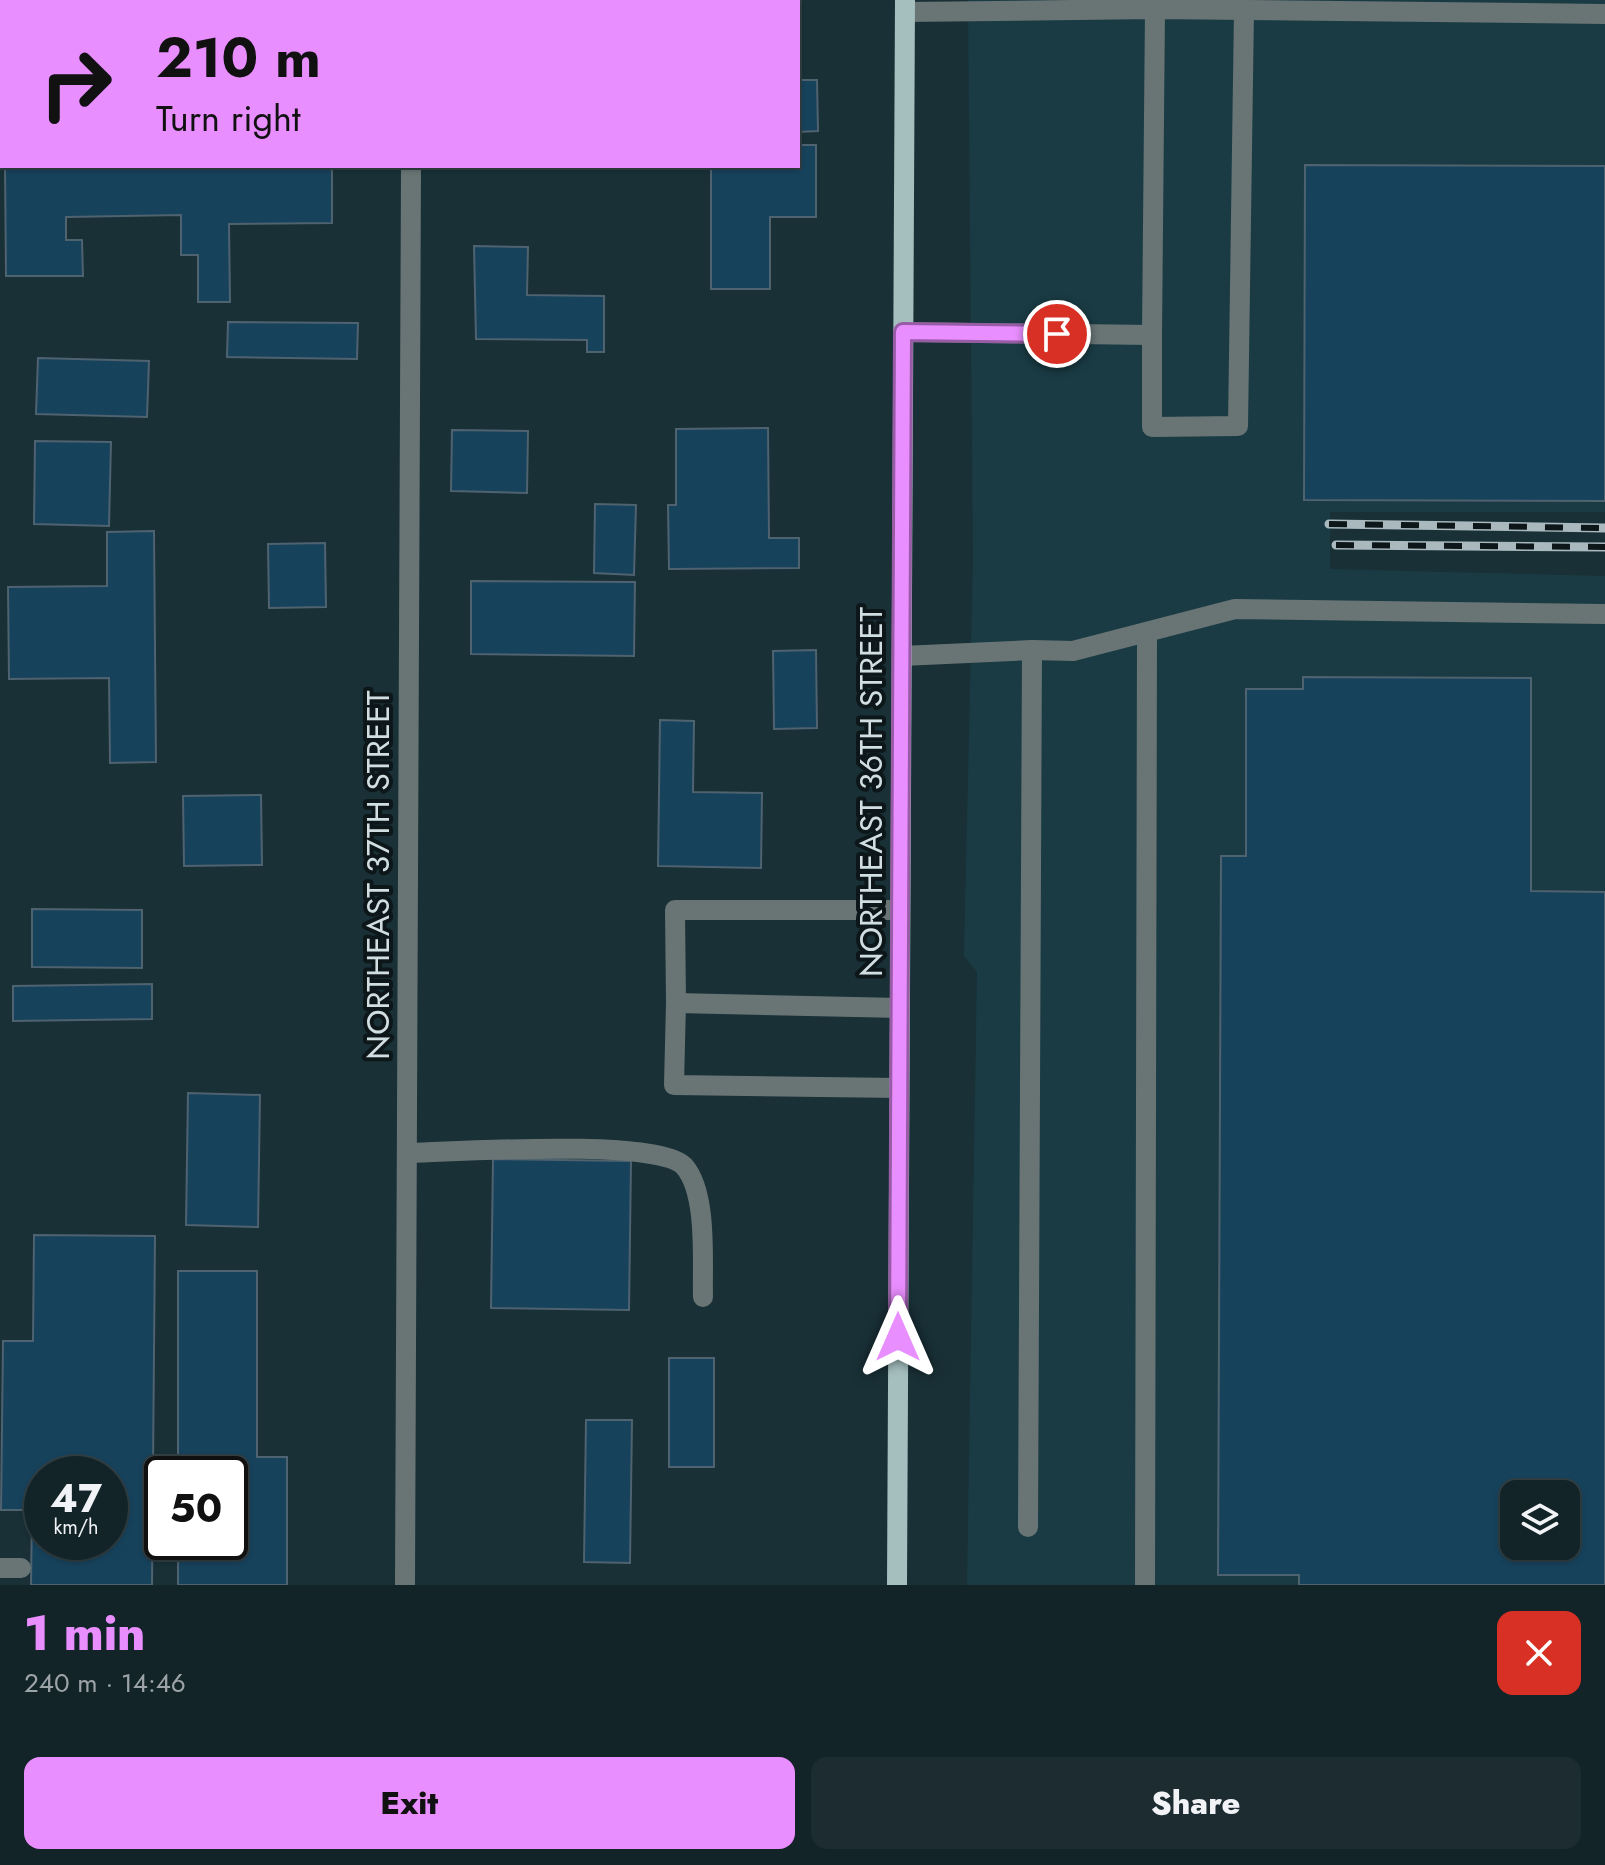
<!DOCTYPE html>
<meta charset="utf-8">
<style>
:root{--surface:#132429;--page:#1c2c31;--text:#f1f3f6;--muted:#9da4a8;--line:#324146;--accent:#e98efe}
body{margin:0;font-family:Jost,sans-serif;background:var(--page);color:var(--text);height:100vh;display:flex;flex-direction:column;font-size:30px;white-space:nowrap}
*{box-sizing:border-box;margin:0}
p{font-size:26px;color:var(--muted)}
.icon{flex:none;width:44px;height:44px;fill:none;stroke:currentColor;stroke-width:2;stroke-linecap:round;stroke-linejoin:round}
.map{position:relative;height:1585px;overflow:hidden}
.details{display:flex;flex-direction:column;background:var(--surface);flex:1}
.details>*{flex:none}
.hud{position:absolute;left:0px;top:0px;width:800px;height:168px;box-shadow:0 2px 6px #0004,0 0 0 2px var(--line);background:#e98efe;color:#111;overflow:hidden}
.buttons{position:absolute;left:1500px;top:1480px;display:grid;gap:16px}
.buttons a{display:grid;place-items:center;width:80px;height:80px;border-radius:16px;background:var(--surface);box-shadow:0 2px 6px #0004,0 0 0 2px var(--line);font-size:40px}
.speed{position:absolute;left:24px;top:1456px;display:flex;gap:16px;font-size:40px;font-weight:700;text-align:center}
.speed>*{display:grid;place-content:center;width:104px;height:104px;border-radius:50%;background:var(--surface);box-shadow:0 2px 6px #0004,0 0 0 2px var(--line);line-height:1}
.speed small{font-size:20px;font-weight:400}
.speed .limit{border:4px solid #111;border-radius:12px;background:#fff;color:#111}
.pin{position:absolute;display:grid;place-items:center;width:68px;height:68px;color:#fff;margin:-34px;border:4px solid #fff;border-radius:50%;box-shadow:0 2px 8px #0007}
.me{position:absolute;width:88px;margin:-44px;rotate:0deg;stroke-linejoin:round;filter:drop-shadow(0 0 6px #0008)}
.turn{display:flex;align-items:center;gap:28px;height:168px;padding:0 24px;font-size:36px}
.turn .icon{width:104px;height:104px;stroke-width:2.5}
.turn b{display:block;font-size:56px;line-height:68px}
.round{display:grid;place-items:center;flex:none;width:84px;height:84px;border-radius:16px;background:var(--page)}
.headline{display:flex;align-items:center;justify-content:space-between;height:136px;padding:0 24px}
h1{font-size:48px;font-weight:800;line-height:60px;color:var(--accent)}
.action{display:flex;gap:16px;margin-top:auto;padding:16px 24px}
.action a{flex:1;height:92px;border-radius:16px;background:var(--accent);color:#111;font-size:32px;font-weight:800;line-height:92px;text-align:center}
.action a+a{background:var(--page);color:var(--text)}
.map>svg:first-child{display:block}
.built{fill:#1a3b44;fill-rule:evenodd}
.building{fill:#17425c;stroke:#4f626f;stroke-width:2;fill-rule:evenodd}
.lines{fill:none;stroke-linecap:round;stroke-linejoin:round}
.minor{stroke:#697575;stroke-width:20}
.major{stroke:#a5bebe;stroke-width:20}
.rail-casing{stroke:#a9b9be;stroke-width:9}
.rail{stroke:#0d171a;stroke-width:6;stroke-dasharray:18;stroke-linecap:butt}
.route-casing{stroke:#975ca5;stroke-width:20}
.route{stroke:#e98efe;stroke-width:14}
.labels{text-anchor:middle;stroke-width:8;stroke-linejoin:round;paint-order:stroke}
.street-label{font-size:32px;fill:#d0dee2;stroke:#0d171a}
</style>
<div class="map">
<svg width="1605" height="1585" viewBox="0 0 1605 1585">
<rect width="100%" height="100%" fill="#193037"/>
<path class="built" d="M968,0h637v512h-275v57l275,7v1009h-638l10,-613 -13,-16 9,-397zM1514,1494h52v52h-52z"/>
<g class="building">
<rect x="0" y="29" width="2" height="107"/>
<path d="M798,80h19l1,51 -20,1z"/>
<path d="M798,145h18v72h-46v72h-59v-123h87z"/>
<path d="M1305,165l300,1v335l-301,-1z"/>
<path d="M5,166h327v57l-103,1 1,78h-32v-47h-17v-40l-115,2v23h16l1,36h-77z"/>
<path d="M474,246l54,1 -1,48 77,1v56h-17v-12l-111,-1z"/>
<path d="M228,322l130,1 -1,36 -130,-2z"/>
<path d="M38,358l111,3 -2,56 -111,-3z"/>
<path d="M768,428l1,110h30v30l-130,1 -1,-64h8v-76z"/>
<path d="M452,430l76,1 -1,62 -76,-2z"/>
<path d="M35,441l76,1 -2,84 -75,-2z"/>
<path d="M595,504l41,1 -2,70 -40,-2z"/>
<path d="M154,531l2,231 -46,1 -1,-85 -100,1 -1,-92 99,-1v-54z"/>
<path d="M325,543l1,64 -57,1 -1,-64z"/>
<path d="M471,581l164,1 -1,74 -163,-2z"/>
<path d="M816,650l1,78 -43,1 -1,-78z"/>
<path d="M1303,677l228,1v213l74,1v693h-306v-10h-81l3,-719h25v-167h57zM1514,1494h52v52h-52z"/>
<path d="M660,720l34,1 -1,71 69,1 -1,75 -103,-2z"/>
<path d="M261,795l1,70 -78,1 -1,-70z"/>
<path d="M32,909l110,1v58l-110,-1z"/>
<path d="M152,984v35l-139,2v-35z"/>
<path d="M188,1093l72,2 -2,132 -72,-2z"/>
<path d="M493,1159l138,2 -2,149 -138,-2z"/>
<path d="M34,1235l121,1 -3,349h-121l1,-75h-31l2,-169h30zM42,1474h68v68h-68z"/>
<path d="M178,1271h79v186h30v128h-109v-43h52v-68h-52z"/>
<rect x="669" y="1358" width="45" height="109"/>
<path d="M586,1420h46l-2,143 -46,-1z"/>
</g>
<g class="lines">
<g class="minor">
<path d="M412,2v-2"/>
<path d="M905,12l250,-3 450,5"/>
<path d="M903,332l249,3 3,-326"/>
<path d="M1152,335v92l86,-1 6,-416"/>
<path d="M1032,650l41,1 162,-42 370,5"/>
<path d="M902,656l130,-6 -4,877"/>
<path d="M676,1003l-2,82 225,3"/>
<path d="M900,1008l-224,-5 -1,-93h225"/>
<path d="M407,1153c47,-1 250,-15 277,13 24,27 18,96 19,131"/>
<path d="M0,1568h21"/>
<path d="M405,1585l6,-1419"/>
<path d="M1145,1585l2,-953"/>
</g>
<path class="major" d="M897,1585l8,-1585"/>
<defs>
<g id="rail">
<path d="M1329,524l276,4"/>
<path d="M1336,545l269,2"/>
</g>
</defs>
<use href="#rail" class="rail-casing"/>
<use href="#rail" class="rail"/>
</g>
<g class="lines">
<defs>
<path id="route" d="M898,1337l5,-1005 154,2"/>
</defs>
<use href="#route" class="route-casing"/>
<use href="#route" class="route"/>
</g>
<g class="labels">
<g class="street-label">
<text transform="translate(871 792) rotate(-90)" y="11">NORTHEAST 36TH STREET</text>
<text transform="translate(378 875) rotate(-90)" y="11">NORTHEAST 37TH STREET</text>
</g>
</g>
</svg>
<div class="buttons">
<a><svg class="icon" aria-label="layers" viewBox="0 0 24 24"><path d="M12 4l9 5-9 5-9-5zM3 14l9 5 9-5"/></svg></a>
</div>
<div class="speed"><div>47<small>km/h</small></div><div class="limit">50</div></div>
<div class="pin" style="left:1057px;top:334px;background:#d93025"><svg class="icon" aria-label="arrive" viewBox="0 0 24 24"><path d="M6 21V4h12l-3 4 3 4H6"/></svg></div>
<svg class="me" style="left:898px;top:1337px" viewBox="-20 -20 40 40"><path d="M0-17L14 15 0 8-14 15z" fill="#e98efe" stroke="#fff" stroke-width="4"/></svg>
<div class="hud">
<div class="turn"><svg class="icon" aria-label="right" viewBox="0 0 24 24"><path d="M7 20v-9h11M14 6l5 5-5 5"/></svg><div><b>210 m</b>Turn right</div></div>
</div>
</div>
<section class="details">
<div class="headline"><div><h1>1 min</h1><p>240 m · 14:46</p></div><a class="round" style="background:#d93025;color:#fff"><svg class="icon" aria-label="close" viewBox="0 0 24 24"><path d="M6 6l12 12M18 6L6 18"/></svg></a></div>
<div class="action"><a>Exit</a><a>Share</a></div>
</section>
